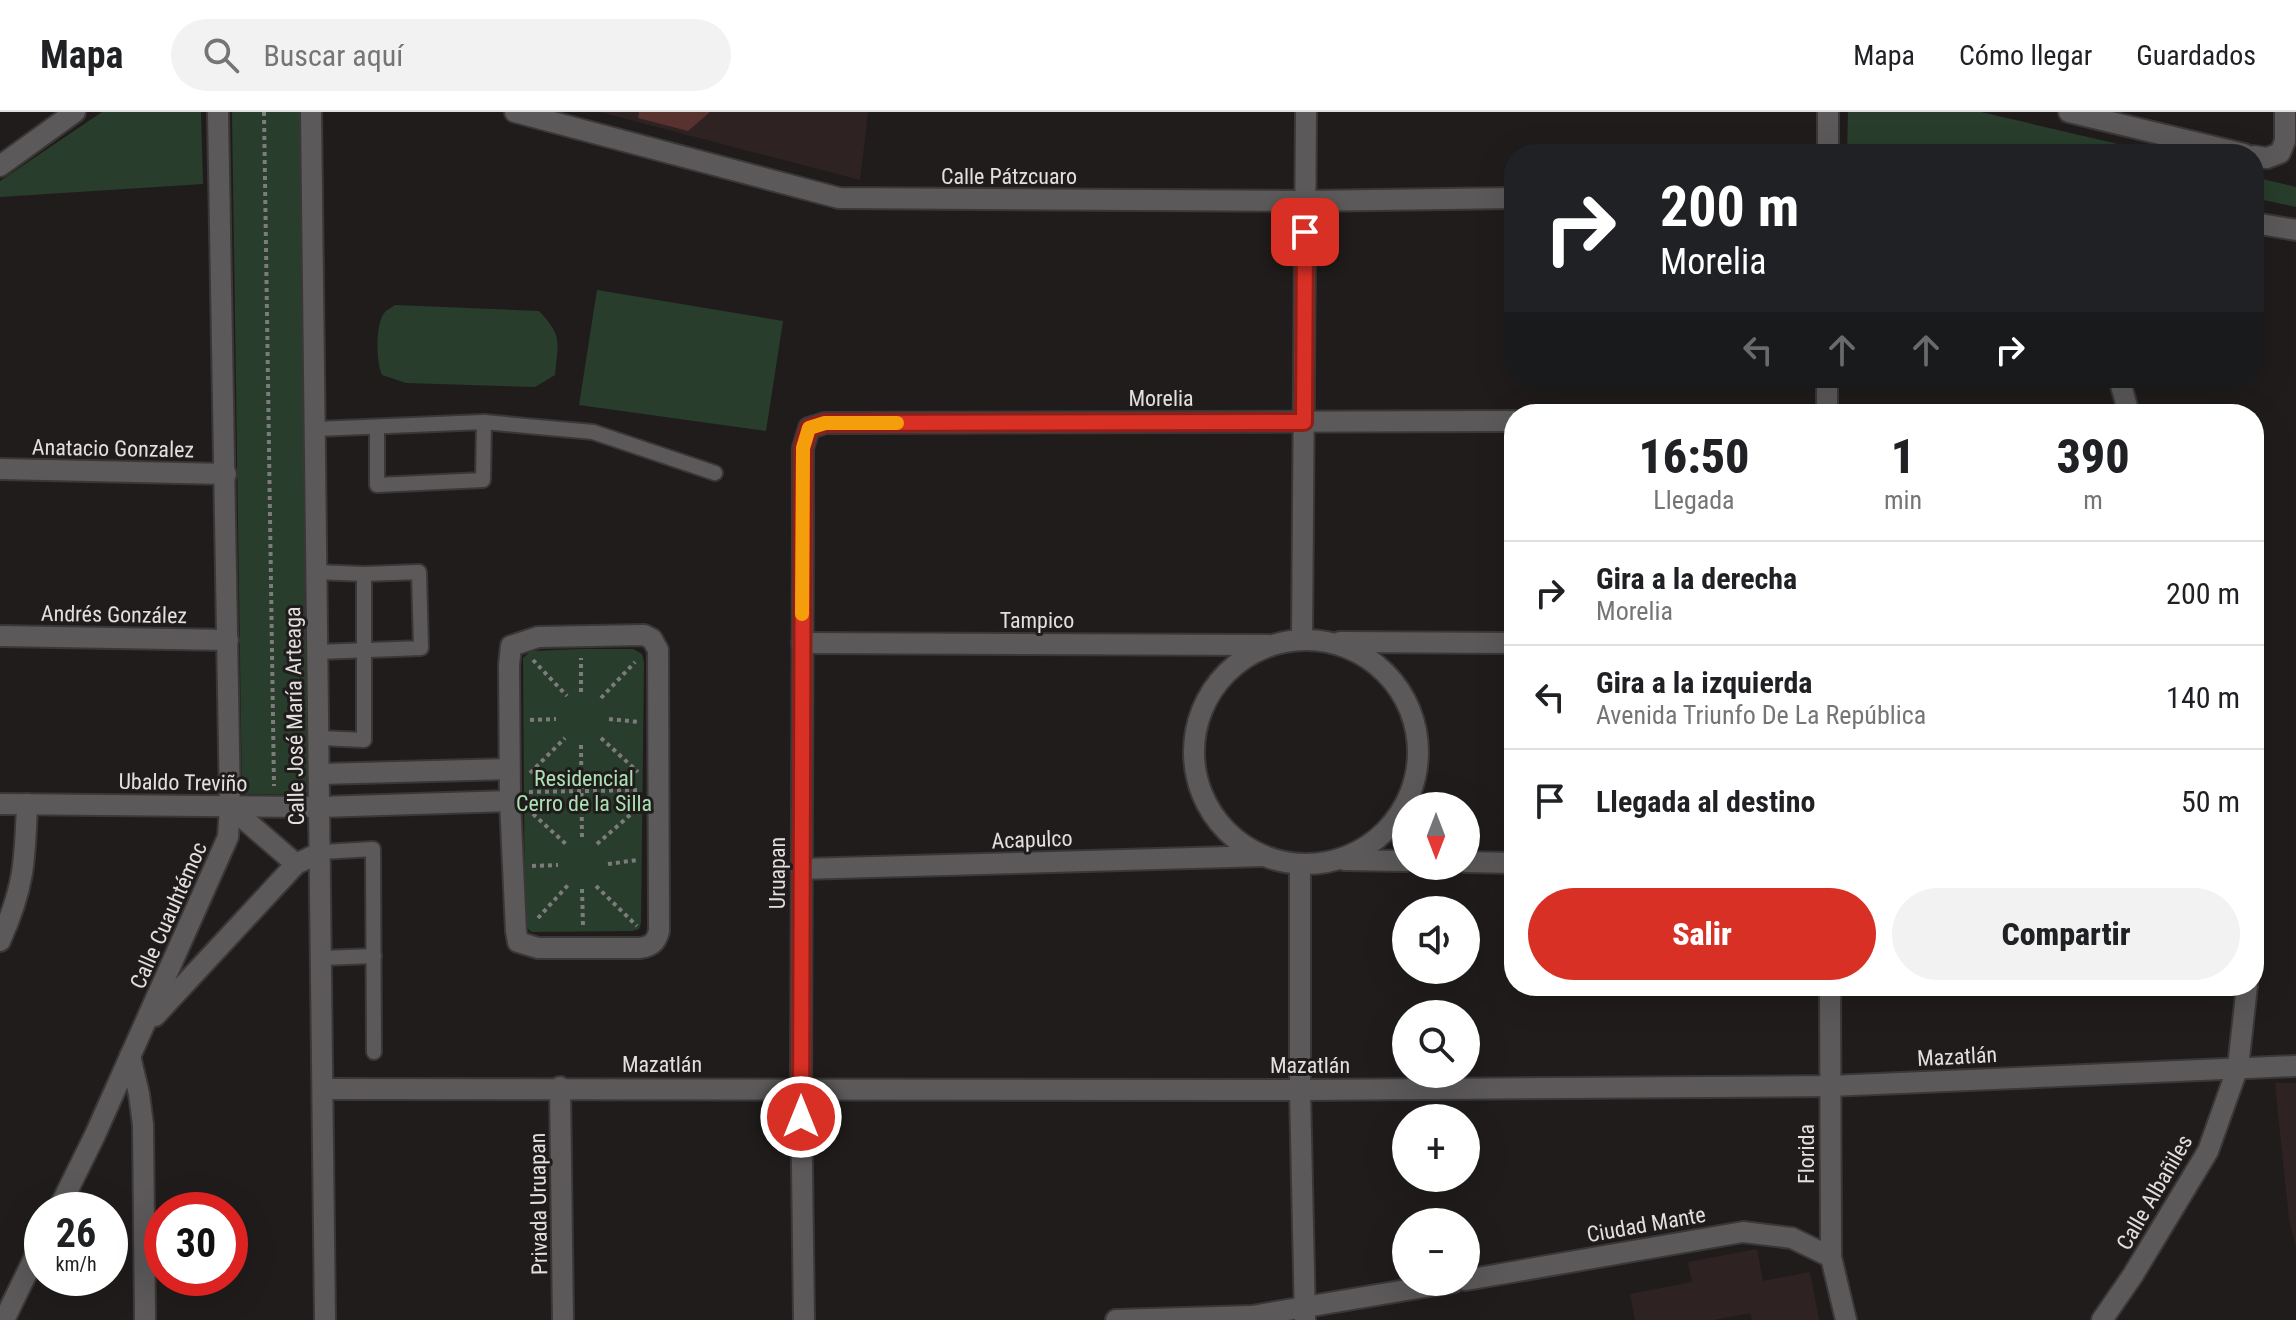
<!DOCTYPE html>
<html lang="es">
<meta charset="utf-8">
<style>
:root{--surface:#fff;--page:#f2f2f2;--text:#202124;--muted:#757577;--line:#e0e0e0;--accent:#d93025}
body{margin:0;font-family:"Roboto Condensed",sans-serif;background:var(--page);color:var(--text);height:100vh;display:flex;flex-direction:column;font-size:30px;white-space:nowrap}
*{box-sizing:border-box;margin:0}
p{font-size:26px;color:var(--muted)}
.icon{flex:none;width:44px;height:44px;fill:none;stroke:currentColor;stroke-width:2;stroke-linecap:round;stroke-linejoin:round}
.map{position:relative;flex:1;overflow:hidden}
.drawer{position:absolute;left:1504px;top:292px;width:760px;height:592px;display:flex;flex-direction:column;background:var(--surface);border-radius:32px;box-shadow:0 8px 32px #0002}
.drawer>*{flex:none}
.banner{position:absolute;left:1504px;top:32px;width:760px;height:244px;border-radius:32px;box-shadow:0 8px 32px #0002;background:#202124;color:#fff;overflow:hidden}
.needle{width:52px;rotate:180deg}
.buttons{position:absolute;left:1392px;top:680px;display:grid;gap:16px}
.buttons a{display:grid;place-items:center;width:88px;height:88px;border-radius:50%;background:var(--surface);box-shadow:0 8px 32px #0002;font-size:40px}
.speed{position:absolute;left:24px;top:1080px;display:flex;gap:16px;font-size:40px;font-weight:700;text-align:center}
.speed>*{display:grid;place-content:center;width:104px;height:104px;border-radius:50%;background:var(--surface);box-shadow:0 8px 32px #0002;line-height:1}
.speed small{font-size:20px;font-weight:400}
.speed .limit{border:12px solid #d22;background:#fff;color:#111}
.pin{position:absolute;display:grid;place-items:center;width:68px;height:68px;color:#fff;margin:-34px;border-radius:16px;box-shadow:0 4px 12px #0006}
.me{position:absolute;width:88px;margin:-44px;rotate:0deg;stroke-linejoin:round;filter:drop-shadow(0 0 6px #0008)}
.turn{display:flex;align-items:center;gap:28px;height:168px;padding:0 24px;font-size:36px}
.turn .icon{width:104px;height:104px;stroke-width:2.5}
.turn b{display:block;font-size:56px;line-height:68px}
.lanes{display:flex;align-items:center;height:76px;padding:0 24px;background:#0003;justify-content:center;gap:40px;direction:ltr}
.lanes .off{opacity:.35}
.eta{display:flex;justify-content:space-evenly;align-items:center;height:136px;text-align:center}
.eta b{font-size:48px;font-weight:800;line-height:56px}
.primary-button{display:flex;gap:16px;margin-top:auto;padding:16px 24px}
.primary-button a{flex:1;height:92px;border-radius:48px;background:var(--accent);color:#fff;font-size:32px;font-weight:800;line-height:92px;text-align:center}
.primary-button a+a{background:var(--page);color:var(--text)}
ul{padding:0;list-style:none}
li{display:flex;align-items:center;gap:24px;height:104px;padding:0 24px;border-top:2px solid var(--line)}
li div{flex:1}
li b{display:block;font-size:30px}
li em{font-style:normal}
header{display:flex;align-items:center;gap:48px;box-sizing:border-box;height:112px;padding:0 40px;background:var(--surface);border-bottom:2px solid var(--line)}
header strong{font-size:38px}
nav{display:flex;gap:44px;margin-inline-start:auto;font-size:28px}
.search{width:560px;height:72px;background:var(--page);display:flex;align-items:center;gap:20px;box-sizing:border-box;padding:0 28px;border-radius:44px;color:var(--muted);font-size:30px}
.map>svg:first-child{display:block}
.built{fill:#2e2322}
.green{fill:#283d2c}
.building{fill:#57322f}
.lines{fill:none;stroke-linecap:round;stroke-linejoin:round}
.service-casing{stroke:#3b3737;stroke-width:18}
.minor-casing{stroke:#3b3737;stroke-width:24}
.tertiary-casing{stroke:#3b3737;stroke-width:24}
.path{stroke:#7e7b7b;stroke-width:4;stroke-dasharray:4 4;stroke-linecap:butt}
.service{stroke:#5b5959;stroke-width:14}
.minor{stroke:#5b5959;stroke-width:20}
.tertiary{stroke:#5b5959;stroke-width:20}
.route-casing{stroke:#8d1f18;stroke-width:20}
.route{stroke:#d93025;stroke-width:14}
.slow{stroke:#f59e0b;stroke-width:14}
.labels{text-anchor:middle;stroke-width:6;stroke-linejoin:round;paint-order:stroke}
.street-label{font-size:22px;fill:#e2dfdf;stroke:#201c1c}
.park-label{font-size:22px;fill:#aae0b3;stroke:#201c1c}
</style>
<header>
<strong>Mapa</strong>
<div class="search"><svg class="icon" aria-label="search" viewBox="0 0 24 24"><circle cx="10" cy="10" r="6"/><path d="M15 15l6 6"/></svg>Buscar aquí</div>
<nav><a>Mapa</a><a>Cómo llegar</a><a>Guardados</a></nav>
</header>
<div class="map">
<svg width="2296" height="1208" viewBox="0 0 2296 1208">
<rect width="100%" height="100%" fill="#201c1c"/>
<g class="built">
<path d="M600,0h268l-8,68z"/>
<path d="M2275,971h21v164l-7,-28z"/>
<path d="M1757,1137l6,32 47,-9 9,48h-67l-2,-7 -36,7h-79l-5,-26 62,-12 -4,-20z"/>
</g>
<g class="green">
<path d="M102,0h99l2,72 -203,13v-16z"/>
<path d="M232,0h73l7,683 -70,-1z"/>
<path d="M1848,0h133l180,42h-314z"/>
<path d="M2254,65l42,10v20l-42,-9z"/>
<path d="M597,178l186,31 -17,110 -187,-26z"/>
<path d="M395,193l144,6c24,25 19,31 16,64l-20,12 -129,-4 -24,-8c-6,-12 -7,-52 3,-63 1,-2 9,-6 10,-7z"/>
<path d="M582,537h51l9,5 2,9 -3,260 -2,6 -6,2 -101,1 -4,-3 -3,-8 -2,-263 8,-7z"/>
</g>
<path class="building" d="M639,0h71l-22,19 -50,-13z"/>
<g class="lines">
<defs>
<g id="service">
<path d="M484,310l109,10 122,41"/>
<path d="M316,317l168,-7 -1,58 -106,5v-58"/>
<path d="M316,460l48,2v166l-44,-2"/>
<path d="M318,540l103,-4 -2,-76 -55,2"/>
<path d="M321,740l52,-3 1,203"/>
<path d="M322,846l52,-2"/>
</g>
<g id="minor">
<path d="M515,0l324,86 466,3 209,-3"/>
<path d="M1828,0v42"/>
<path d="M2069,0l175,42"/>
<path d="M2254,44l13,2 13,-5 5,-12v-29"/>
<path d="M0,54l75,-54"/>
<path d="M2254,111l42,7"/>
<path d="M2119,266l10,36"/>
<path d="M1827,302v-36"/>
<path d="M0,357l226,5"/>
<path d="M644,523l8,4 6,11 1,281c-3,11 -7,15 -19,17h-102l-20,-6 -2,-11 -6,-130 -1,-136 2,-19 27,-9z"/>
<path d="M0,524l228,4"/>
<path d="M1302,528l4,-528"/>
<circle cx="1306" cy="640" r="112"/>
<path d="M1340,530l174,1"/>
<path d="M802,531l465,2"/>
<path d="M320,662l189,-5"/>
<path d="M0,692l320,3 190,-6"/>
<path d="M1344,748l62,1"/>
<path d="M1466,750l48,1"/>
<path d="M1300,752v226l5,230"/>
<path d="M801,757l463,-13"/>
<path d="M0,829c24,-53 25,-79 27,-137"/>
<path d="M1830,874l1,271 15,63"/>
<path d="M130,944l9,38 4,31 2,195"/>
<path d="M560,975l3,233"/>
<path d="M323,977l977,1 530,-4 466,-20"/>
<path d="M1466,1168l277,-48 49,6 39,19"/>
<path d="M804,1208l-3,-231 2,-560v-81l6,-20 16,-5 689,-2"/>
<path d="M1116,1208l136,-4 202,-34"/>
<path d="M2102,1208l31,-45 75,-124 30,-84 9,-81"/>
</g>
<g id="tertiary">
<path d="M311,0l14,1208"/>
<path d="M230,695l66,57"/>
<path d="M155,904l141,-152 25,-12"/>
<path d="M58,1098l37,-75 133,-298 2,-30 -12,-695"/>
<path d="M4,1208l38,-78"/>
</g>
</defs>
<use href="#service" class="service-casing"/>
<use href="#minor" class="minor-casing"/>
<use href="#tertiary" class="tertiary-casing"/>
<g class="path">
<path d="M264,0l10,674"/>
<path d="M533,548l34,36"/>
<path d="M581,580v-34"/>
<path d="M601,586l34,-36"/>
<path d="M609,607l30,3"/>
<path d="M530,608l26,-1"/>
<path d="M601,626l37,34"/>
<path d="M581,633l1,94"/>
<path d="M530,661l35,-35"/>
<path d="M529,680l111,-2"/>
<path d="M533,702l34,31"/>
<path d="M597,732l41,-36"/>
<path d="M608,752l29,-4"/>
<path d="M532,754l26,-1"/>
<path d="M596,774l41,40"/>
<path d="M582,777l1,37"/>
<path d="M538,806l31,-34"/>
</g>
<use href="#service" class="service"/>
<use href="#minor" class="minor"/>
<use href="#tertiary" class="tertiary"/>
</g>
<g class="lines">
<defs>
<path id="route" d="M801,1005l2,-669 6,-20 16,-5 479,-1 1,-190"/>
</defs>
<use href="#route" class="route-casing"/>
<use href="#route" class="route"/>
<path class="slow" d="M802,502l1,-166 6,-20 16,-5h72"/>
</g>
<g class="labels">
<g class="street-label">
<text x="1009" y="72">Calle Pátzcuaro</text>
<text x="1161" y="294">Morelia</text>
<text transform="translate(113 336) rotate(1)" y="8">Anatacio Gonzalez</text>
<text transform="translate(114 502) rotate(1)" y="8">Andrés González</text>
<text x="1037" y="516">Tampico</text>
<text transform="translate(294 604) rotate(-91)" y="8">Calle José María Arteaga</text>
<text transform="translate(183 670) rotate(1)" y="8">Ubaldo Treviño</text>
<text transform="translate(1032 727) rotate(-2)" y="8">Acapulco</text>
<text transform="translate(777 761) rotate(-90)" y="8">Uruapan</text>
<text transform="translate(168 803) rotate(-66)" y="8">Calle Cuauhtémoc</text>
<text transform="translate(1957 944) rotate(-3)" y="8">Mazatlán</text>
<text x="662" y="960">Mazatlán</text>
<text x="1310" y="961">Mazatlán</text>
<text transform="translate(1806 1042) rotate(-90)" y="8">Florida</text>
<text transform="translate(2154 1080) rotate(-60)" y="8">Calle Albañiles</text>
<text transform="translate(538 1092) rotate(-91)" y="8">Privada Uruapan</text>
<text transform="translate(1646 1112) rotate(-10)" y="8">Ciudad Mante</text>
</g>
<g class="park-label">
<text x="584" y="674">Residencial<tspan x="584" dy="25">Cerro de la Silla</tspan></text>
</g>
</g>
</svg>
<div class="buttons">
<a><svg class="needle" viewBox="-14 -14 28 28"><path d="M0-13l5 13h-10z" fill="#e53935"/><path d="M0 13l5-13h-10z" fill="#757577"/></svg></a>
<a><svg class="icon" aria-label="sound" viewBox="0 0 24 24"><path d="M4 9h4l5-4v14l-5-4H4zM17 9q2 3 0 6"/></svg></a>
<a><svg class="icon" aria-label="search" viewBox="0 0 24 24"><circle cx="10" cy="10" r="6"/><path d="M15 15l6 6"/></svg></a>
<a>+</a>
<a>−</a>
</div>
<div class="speed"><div>26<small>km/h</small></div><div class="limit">30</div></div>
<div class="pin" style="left:1305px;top:120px;background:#d93025"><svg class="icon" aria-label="arrive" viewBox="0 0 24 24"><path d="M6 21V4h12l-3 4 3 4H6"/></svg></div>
<svg class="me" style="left:801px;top:1005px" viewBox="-20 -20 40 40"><circle r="17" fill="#d93025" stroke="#fff" stroke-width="3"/><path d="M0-11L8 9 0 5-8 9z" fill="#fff"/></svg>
<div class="banner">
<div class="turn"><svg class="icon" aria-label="right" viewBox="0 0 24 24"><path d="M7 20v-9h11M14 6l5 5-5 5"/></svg><div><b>200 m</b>Morelia</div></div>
<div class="lanes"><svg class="icon off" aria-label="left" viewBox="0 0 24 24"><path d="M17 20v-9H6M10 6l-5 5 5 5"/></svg><svg class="icon off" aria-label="ahead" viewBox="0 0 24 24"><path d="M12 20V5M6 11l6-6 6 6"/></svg><svg class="icon off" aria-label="ahead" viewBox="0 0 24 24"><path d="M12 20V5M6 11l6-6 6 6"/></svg><svg class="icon" aria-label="right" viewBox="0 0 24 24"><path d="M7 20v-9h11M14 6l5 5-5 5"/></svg></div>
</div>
<section class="drawer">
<div class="eta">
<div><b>16:50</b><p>Llegada</p></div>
<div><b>1</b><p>min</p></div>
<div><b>390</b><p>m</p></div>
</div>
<ul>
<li><svg class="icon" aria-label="right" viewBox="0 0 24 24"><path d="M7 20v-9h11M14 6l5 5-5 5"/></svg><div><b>Gira a la derecha</b><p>Morelia</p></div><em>200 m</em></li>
<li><svg class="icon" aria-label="left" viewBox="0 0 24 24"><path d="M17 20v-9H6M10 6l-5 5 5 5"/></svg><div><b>Gira a la izquierda</b><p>Avenida Triunfo De La República</p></div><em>140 m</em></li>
<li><svg class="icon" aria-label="arrive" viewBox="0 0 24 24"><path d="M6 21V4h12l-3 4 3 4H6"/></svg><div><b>Llegada al destino</b></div><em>50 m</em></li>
</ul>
<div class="primary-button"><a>Salir</a><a>Compartir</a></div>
</section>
</div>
